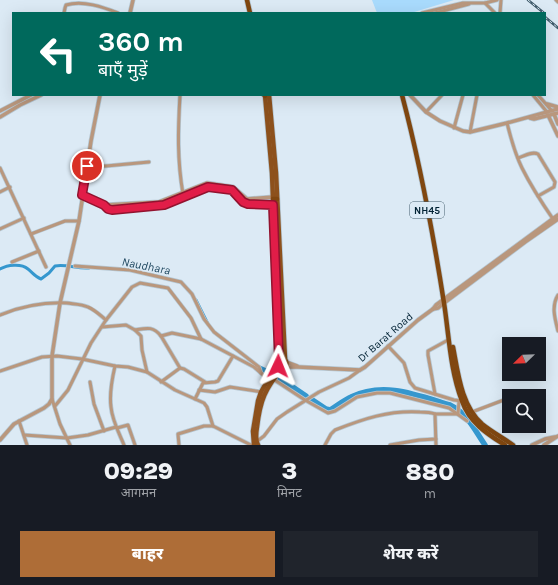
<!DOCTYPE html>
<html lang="hi">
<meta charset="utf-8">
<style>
:root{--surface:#171b24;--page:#20242c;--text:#f1f3f6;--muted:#9ea1a6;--accent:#ae6d37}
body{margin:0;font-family:Karla,"Noto Sans Devanagari",sans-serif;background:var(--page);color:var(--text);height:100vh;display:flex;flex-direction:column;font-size:15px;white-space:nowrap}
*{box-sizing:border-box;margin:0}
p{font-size:13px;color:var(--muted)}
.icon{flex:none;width:22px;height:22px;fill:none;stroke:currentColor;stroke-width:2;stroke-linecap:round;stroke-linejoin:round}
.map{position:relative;height:445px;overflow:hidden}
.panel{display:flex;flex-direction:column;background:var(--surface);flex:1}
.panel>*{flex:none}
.hud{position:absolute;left:12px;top:12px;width:534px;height:84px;border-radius:0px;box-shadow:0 4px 16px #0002;background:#00695c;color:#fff;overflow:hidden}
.needle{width:26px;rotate:247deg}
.tools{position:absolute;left:502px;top:337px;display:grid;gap:8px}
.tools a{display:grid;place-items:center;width:44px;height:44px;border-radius:0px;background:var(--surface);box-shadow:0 4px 16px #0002;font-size:20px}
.pin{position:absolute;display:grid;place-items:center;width:34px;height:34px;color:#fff;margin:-17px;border:2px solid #fff;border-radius:50%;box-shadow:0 1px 4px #0007}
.me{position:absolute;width:44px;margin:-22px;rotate:2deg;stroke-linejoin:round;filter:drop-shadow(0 0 3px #0008)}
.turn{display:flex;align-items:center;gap:14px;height:84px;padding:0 20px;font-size:18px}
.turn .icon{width:52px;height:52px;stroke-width:2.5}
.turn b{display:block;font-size:28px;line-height:34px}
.eta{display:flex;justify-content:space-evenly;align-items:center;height:68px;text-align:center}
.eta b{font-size:24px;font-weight:800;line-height:28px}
.action{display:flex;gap:8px;margin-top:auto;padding:8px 20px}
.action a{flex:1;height:46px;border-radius:0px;background:var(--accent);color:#fff;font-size:16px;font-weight:800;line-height:46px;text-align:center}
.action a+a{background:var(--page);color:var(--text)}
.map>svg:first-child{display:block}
.green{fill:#a9dbfd}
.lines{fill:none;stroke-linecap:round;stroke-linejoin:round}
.canal{stroke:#3597ce;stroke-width:3}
.river{stroke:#3597ce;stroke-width:5.5}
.minor-casing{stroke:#b4c6d2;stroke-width:4.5}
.tertiary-casing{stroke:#b4c6d2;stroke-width:5}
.primary-casing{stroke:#b4c6d2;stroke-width:6}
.trunk-casing{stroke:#b4c6d2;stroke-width:6}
.minor{stroke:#b9977d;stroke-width:3}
.tertiary{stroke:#b9977d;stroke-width:3.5}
.primary{stroke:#8d511c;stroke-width:4.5}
.trunk{stroke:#804710;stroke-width:4.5}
.rail-casing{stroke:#405c6c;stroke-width:2.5}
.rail{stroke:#dceaf5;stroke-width:1;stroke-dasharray:3;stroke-linecap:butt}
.route-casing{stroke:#92132f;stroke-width:10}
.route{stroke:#e11d48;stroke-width:7}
.labels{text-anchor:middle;stroke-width:3.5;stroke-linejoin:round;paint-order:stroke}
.shield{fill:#dceaf5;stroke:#425d6d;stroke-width:1}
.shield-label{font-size:10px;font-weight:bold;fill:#002133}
.street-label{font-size:11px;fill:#002133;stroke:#dceaf5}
.water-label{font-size:12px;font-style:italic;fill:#204860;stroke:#dceaf5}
</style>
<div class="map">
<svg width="558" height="445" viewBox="0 0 558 445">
<rect width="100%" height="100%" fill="#dceaf5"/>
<path class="green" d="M372,0h82l-43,13h-34z"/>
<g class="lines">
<g class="canal">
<path d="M0,269c7,-4 21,-6 28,0 5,4 7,8 13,10l8,-6 6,-7c12,-2 22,3 34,2"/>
<path d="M196,300l11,22"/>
</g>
<g class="river">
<path d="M259,368l9,4"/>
<path d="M278,377l28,19"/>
<path d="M311,399l15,10 4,1c7,-4 14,-10 21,-13 33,-16 66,-2 99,8 17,8 24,24 35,40"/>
</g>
<defs>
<g id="minor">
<path d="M556,0l2,2"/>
<path d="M485,3l10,10"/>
<path d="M64,13l1,-5 1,-3c17,-5 37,2 52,8"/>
<path d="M422,13l41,-10h22l12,-3"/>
<path d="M435,13l34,-9"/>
<path d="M500,13l1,-13"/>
<path d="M180,95c-2,35 -3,64 3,99"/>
<path d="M533,95l14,17"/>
<path d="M538,95l14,16"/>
<path d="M426,112l16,-17"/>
<path d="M507,123c4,16 8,31 15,45 9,18 20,35 31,51"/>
<path d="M454,128l9,-33"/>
<path d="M470,132l7,-37"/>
<path d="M518,158c6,-2 14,-7 20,-4l17,28 -1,5 -16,9"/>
<path d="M87,166h19l43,-4"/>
<path d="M0,168l46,99"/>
<path d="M0,192l10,-5"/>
<path d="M0,229l24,-11"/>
<path d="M31,234l34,-13h14"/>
<path d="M12,262l27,-11"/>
<path d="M75,266l55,4 51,12 11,12 12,25 10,13 45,35 2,6"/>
<path d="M558,295c-7,11 -3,24 0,36"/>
<path d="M0,315c22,-9 43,-13 67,-12 7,1 15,1 21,4 7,3 12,8 18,13"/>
<path d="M102,327l24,-2 9,5 6,6 1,14 5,22"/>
<path d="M135,330c12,-2 18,-4 26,6"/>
<path d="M388,346l16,17 6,19 5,6 39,12 8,1"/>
<path d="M115,366c-3,13 -6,27 -4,41 1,13 8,26 13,38"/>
<path d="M180,368l-19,-32 11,-3 29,6 53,28 15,13"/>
<path d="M0,371l42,-14 15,-1 25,3 33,7 13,1 19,5 28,18 29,13 3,4 6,19"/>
<path d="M273,379l32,21 23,13 7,-2 22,-14 20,-4h13l59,15 18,13"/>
<path d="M90,382l4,22 10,27"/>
<path d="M161,382l19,-14 4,1 21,13"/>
<path d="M199,390l16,2 15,-5 32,5"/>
<path d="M435,394l-7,-39v-4l20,-11"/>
<path d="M515,396h1"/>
<path d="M52,399l8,25 10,21"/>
<path d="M195,399l8,-16 12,-1 3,-1 15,-25"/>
<path d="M55,406l13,-16 23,-47 15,-23 26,-33 8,-4 28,5 23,30 10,21"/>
<path d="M472,412l37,-14"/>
<path d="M435,414h23l1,-13"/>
<path d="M19,421l8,24"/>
<path d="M117,428l11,-3 7,20"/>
<path d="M24,435l43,3 21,-3 28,-8"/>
<path d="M256,442l8,-6 13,-17 10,-7 32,-20 30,-14 11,-8"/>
<path d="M179,445l-1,-11 26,-8h9l38,19"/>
<path d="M325,445l6,-11 4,-4c28,-11 54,-20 85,-18 5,0 10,0 15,2l1,31"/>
<path d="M390,445l29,-5 17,-1"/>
</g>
<g id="tertiary">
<path d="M130,13l3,-13"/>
<path d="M410,95l16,17 14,9 23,10 7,1 37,-9 51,-14"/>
<path d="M547,104l11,3"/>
<path d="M0,111l31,-16"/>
<path d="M554,114l4,10"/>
<path d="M548,115l10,21"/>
<path d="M0,117l20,-12 21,-10"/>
<path d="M530,118l4,1 24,-6"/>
<path d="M83,195l21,10 5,4 3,1 52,-5 44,-18 24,3 11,12 5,2 25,1"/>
<path d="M104,205l55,-3 48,-19 26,4 14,12 26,-2"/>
<path d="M433,309l5,-1 6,-5 81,-61 33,-23"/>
<path d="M286,362l11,4"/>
<path d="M284,367h14l62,3 5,-3 53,-47 15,-11 3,-4 122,-90"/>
<path d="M0,440l14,-16 30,-16 5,-4 3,-5v-43l8,-53 19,-82 12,-80 9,-46"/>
<path d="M532,445l13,-6 10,-2"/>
<path d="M544,445l14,-9"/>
</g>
<g id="primary">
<path d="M265,95l7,78 7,187"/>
<path d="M269,95l7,78 9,186"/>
<circle cx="282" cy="363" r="4.5"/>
<path d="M254,445l-1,-14 5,-30 3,-9 16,-28"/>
<path d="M258,445c-3,-5 -2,-12 -1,-18 3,-27 8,-38 25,-59"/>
</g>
<g id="trunk">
<path d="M247,0l3,13"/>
<path d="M264,95l1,1"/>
<path d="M402,95c18,68 31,138 42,208 5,32 6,67 18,98 7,21 25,33 43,44"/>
<path d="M273,199h4"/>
<path d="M453,347c5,26 8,58 29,77 10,8 21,14 31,21"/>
</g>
</defs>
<use href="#minor" class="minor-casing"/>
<use href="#tertiary" class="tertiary-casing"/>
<use href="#primary" class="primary-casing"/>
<use href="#trunk" class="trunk-casing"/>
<use href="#minor" class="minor"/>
<use href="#tertiary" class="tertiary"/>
<use href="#primary" class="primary"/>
<use href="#trunk" class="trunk"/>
<defs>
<g id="rail">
<path d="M528,0l16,13"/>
<path d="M545,17l13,11"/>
</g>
</defs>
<use href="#rail" class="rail-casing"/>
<use href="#rail" class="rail"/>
</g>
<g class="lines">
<defs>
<path id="route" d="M87,166l-5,29 22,10 4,4 4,1 52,-5 44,-18 24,3 11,12 5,2 25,1 6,155 -2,3 1,3"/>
</defs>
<use href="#route" class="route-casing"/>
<use href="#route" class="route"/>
</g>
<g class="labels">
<rect class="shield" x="410" y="202" width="34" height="16" rx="3"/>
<g class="shield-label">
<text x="427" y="214">NH45</text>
</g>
<g class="street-label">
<text transform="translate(385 337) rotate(-41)" y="4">Dr Barat Road</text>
</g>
<g class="water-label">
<text transform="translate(146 266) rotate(11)" y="4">Naudhara</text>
</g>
</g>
</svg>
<div class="tools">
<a><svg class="needle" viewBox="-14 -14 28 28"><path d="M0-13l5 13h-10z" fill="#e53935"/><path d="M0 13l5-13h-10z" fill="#9ea1a6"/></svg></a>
<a><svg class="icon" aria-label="search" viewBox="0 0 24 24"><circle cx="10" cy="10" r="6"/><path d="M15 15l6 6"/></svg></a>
</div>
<div class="pin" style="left:87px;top:166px;background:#d93025"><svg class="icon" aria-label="arrive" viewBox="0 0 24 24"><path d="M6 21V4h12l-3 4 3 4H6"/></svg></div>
<svg class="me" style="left:278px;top:366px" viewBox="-20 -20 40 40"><path d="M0-17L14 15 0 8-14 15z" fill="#e11d48" stroke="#fff" stroke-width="4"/></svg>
<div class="hud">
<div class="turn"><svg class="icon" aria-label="left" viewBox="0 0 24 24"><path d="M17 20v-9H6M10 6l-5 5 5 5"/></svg><div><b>360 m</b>बाएँ मुड़ें</div></div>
</div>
</div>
<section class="panel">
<div class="eta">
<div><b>09:29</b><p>आगमन</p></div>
<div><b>3</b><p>मिनट</p></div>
<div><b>880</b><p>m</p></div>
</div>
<div class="action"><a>बाहर</a><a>शेयर करें</a></div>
</section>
